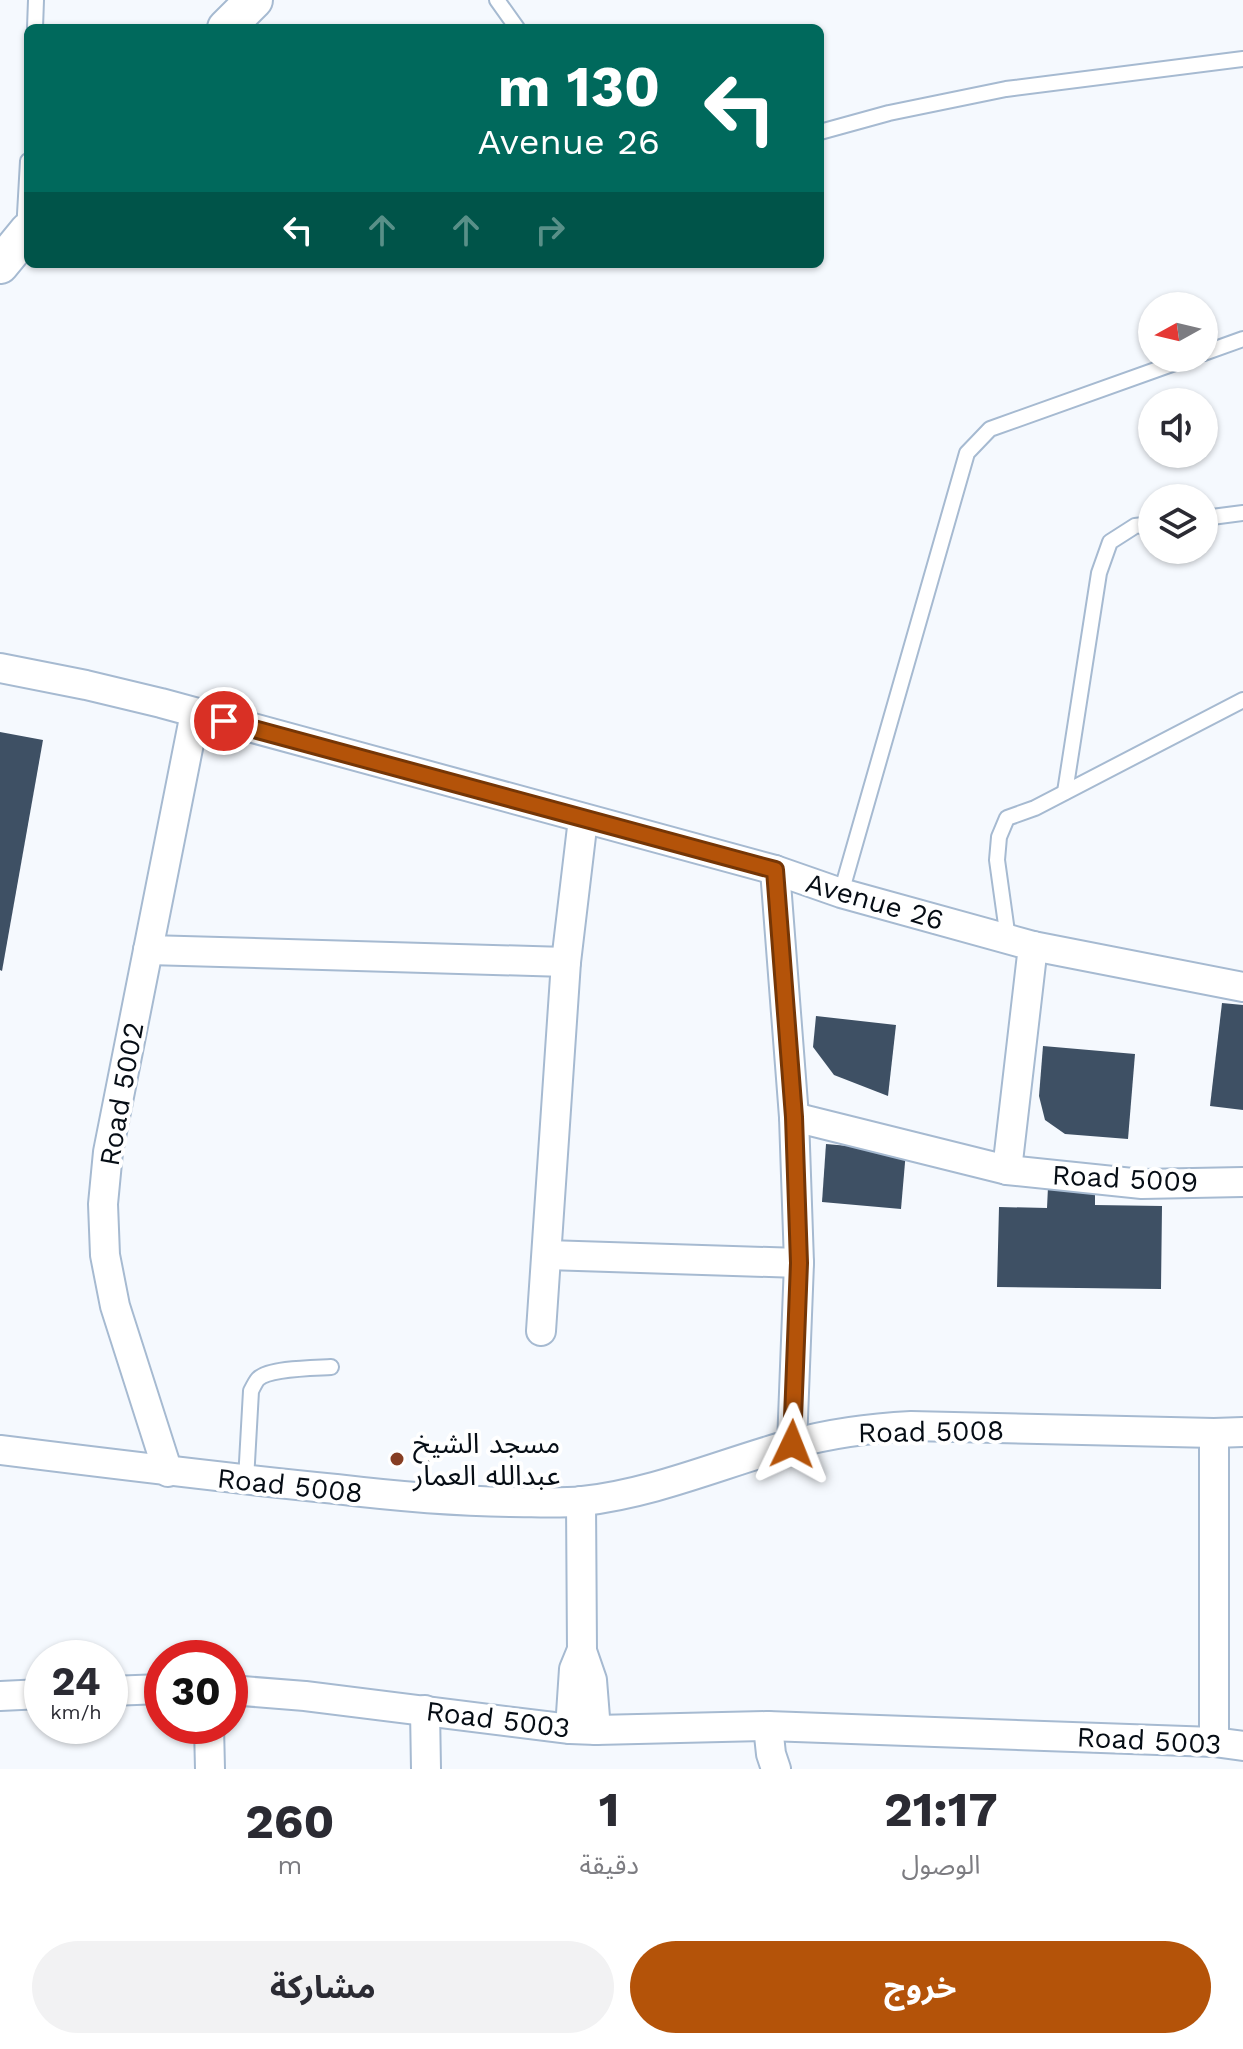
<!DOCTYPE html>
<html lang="ar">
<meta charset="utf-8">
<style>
:root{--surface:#fff;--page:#f2f2f3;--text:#2b2b33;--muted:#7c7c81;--accent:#b45309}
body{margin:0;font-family:"Work Sans","Noto Sans Arabic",sans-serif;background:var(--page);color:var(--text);direction:rtl;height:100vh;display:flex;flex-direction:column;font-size:30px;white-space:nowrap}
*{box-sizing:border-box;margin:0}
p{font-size:26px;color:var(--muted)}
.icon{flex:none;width:44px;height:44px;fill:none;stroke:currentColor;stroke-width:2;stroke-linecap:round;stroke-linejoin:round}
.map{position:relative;height:1769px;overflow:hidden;direction:ltr}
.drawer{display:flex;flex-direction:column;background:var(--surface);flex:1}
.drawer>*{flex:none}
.top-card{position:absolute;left:24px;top:24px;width:800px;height:244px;border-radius:12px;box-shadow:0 2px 6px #0004;direction:rtl;background:#00695c;color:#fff;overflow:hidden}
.needle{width:52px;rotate:262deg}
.buttons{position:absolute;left:1138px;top:292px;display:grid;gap:16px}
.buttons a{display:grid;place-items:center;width:80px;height:80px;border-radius:50%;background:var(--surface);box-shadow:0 2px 6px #0004;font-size:40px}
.speed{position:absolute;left:24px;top:1640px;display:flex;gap:16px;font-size:40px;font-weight:700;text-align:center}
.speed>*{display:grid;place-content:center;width:104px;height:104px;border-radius:50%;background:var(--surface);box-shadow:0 2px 6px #0004;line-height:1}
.speed small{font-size:20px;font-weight:400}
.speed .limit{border:12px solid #d22;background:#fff;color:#111}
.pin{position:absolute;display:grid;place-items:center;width:68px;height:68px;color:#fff;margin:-34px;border:4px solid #fff;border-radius:50%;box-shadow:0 2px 8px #0007}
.me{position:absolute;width:88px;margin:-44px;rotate:2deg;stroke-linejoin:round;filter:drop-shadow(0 0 6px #0008)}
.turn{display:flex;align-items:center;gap:28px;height:168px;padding:0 32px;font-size:36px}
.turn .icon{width:104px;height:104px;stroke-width:2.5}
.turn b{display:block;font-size:56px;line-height:68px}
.lanes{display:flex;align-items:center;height:76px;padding:0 32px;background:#0003;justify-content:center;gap:40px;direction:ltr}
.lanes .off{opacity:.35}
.eta{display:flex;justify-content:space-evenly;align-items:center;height:136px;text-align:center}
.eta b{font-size:48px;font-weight:700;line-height:56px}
.primary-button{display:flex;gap:16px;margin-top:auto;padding:16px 32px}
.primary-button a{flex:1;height:92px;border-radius:48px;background:var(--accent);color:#fff;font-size:32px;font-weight:700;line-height:92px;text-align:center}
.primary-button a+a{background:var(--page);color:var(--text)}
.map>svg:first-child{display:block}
.building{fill:#3e5064}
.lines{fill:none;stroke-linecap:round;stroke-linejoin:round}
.service-casing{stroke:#a6bad1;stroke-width:18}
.minor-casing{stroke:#a6bad1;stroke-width:32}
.tertiary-casing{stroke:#a6bad1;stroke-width:40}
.service{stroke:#fff;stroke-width:14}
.minor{stroke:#fff;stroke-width:28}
.tertiary{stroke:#fff;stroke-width:36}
.route-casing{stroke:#753606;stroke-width:20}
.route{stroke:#b45309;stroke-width:14}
.poi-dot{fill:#873e23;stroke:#fff;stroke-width:3}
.labels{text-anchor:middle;stroke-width:8;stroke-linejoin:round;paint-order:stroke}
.street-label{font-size:28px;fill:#060d15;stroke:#fff}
.poi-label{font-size:28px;fill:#060d15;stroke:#fff;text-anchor:start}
</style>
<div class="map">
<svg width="1243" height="1769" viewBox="0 0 1243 1769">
<rect width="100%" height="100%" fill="#f5f9fe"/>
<g class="building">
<path d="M0,732l43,8 -41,231 -2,-1z"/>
<path d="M1222,1003l21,2v105l-33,-4z"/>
<path d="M816,1016l80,9 -8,71 -54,-21 -21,-28z"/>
<path d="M1043,1046l92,8 -7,85 -63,-5 -20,-14 -6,-24z"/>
<path d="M826,1144l80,7 -5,58 -79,-7z"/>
<path d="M1048,1187h47v18l67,1 -1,83 -164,-2 2,-80 48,1z"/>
</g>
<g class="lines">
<defs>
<g id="service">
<path d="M497,0l20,28"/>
<path d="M35,28l1,-28"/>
<path d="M820,132l69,-19 117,-24 237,-30"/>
<path d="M24,232l4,-71"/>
<path d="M1204,353l39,-14"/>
<path d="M1204,518l39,-5"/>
<path d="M1065,792l34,-219 11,-31 25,-16 17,-2"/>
<path d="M841,893l126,-440 23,-24 199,-71"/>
<path d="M1008,939l-11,-79 2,-23 8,-19 28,-10 208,-108"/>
<path d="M246,1480l5,-89c1,-2 5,-10 7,-12 11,-11 57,-11 73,-12"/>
</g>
<g id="minor">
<path d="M0,668l86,17 75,18 614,167 66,23 192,53 210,41"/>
<path d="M775,870l19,247 5,146 -7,181"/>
<path d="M148,950l418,12"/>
<path d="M794,1117l213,53 135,14 101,-2"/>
<path d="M1007,1170l26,-224"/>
<path d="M547,1255l252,8"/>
<path d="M541,1331l25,-369 17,-143"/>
<path d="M1214,1433v309"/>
<path d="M0,1450c112,14 224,28 336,39 58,7 116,12 174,13 25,0 49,2 73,-1 72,-8 140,-38 209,-57 40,-11 79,-16 119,-18l303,7 29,-1"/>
<path d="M168,1472l-53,-166 -10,-51 -2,-51 5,-52 87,-439"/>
<path d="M581,1501l1,150 10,29 4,50"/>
<path d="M230,1690l75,6 265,33 26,1 172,-4 446,16 29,4"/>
<path d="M110,1691l52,-2"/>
<path d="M0,1696l42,-2"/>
<path d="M425,1710l1,59"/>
<path d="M209,1726l1,43"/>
<path d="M768,1726l3,28 5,15"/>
<path d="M570,1729l4,-60 7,-17"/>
</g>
<g id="tertiary">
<path d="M226,28l28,-28"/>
<path d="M0,265l28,-34"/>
</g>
</defs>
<use href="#service" class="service-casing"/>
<use href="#minor" class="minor-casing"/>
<use href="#tertiary" class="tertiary-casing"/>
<use href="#service" class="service"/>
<use href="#minor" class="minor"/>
<use href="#tertiary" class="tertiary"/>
</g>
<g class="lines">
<defs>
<path id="route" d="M224,721l551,149 19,247 5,146 -7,181"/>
</defs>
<use href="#route" class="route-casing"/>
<use href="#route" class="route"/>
</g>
<circle class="poi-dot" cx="397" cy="1459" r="8"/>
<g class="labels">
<g class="street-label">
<text transform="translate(875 901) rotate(16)" y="10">Avenue 26</text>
<text transform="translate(121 1094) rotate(-80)" y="10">Road 5002</text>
<text transform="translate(1125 1178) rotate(3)" y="10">Road 5009</text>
<text transform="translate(931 1431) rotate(-1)" y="10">Road 5008</text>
<text transform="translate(290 1485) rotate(6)" y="10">Road 5008</text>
<text transform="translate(498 1719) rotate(7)" y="10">Road 5003</text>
<text transform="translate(1149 1740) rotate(3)" y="10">Road 5003</text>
</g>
<g class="poi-label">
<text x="413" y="1453">مسجد الشيخ<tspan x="413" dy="32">عبدالله العمار</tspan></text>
</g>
</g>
</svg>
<div class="buttons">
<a><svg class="needle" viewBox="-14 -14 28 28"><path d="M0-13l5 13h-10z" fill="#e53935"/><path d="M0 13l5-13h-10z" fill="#7c7c81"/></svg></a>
<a><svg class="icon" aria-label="sound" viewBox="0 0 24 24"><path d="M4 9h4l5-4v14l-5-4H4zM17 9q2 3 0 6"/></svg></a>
<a><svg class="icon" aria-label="layers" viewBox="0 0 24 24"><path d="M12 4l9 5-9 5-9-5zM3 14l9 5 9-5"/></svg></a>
</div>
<div class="speed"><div>24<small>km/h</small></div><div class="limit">30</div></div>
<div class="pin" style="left:224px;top:721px;background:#d93025"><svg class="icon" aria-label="arrive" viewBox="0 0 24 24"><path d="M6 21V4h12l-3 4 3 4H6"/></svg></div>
<svg class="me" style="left:792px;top:1444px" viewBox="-20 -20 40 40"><path d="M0-17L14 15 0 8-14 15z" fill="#b45309" stroke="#fff" stroke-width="4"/></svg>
<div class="top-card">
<div class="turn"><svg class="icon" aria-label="left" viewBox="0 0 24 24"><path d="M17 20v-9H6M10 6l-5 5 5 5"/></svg><div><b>130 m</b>Avenue 26</div></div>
<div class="lanes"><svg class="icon" aria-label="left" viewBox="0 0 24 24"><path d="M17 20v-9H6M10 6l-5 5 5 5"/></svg><svg class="icon off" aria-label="ahead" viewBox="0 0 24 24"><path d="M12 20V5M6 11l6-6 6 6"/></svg><svg class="icon off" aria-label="ahead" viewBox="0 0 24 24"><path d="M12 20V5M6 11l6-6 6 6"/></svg><svg class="icon off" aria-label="right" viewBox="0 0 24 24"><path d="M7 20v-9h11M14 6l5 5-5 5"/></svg></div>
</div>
</div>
<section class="drawer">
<div class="eta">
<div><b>21:17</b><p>الوصول</p></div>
<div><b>1</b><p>دقيقة</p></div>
<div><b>260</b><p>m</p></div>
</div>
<div class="primary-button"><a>خروج</a><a>مشاركة</a></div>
</section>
